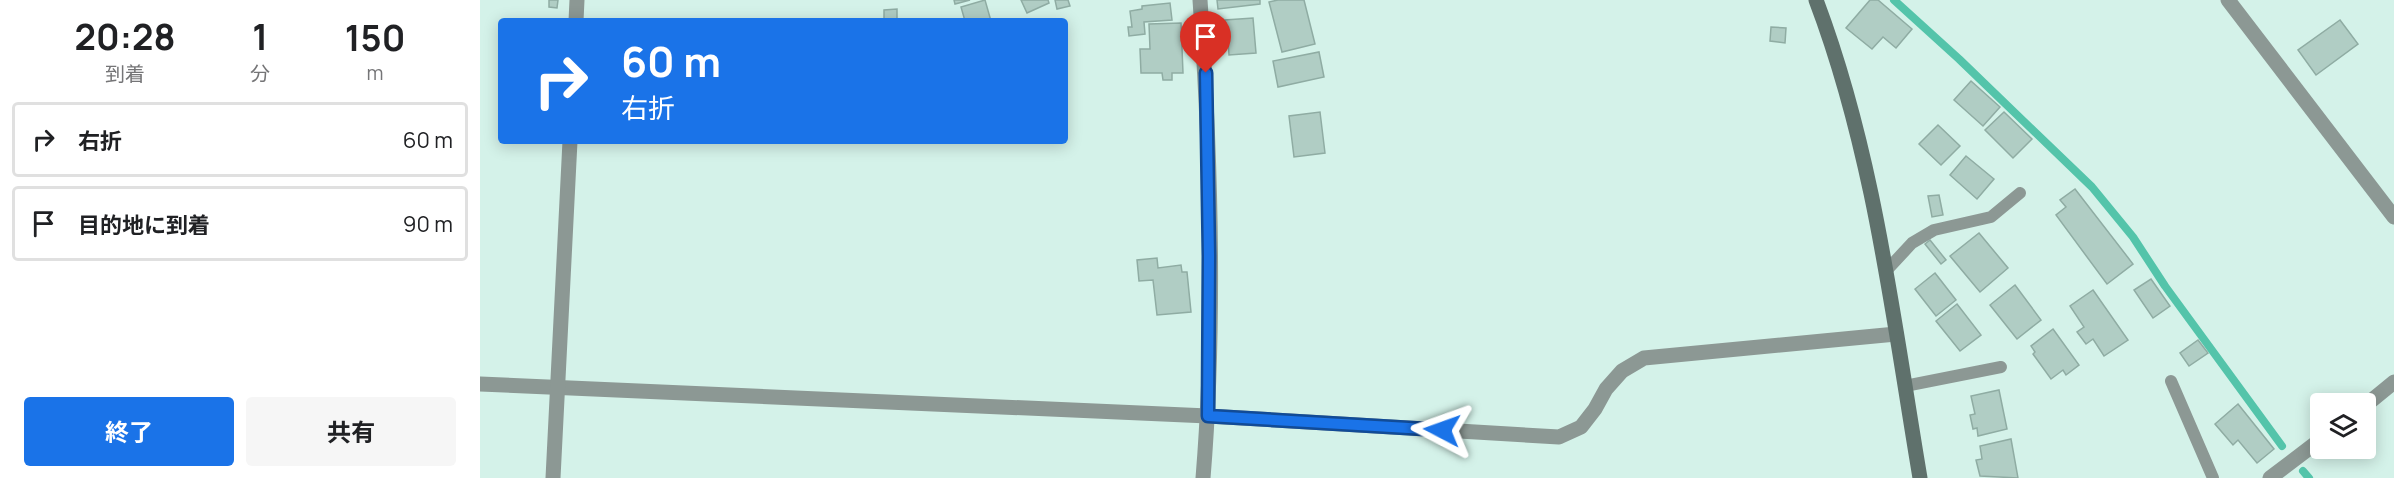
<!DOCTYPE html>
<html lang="ja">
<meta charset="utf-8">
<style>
:root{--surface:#fff;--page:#f6f6f6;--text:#202124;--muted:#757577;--line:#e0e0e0;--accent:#1a73e8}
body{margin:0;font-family:Manrope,"Noto Sans JP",sans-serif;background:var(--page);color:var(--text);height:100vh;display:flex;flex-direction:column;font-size:22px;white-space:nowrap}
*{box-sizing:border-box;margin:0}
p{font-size:20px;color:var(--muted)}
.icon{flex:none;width:33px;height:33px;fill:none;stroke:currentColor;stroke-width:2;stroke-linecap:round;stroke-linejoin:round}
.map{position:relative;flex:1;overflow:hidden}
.sheet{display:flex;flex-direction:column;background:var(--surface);width:480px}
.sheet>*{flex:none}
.hud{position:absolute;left:18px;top:18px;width:570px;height:126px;border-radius:6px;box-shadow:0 3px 15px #0003;background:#1a73e8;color:#fff;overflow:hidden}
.buttons{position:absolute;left:1830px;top:393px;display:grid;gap:12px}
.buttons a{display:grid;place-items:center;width:66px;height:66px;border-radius:6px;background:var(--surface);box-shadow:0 3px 15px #0003;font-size:30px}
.pin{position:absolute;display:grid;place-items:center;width:51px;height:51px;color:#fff;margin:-62px -26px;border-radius:50% 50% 50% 0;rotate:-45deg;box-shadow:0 0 6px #0007}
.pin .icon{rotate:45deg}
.me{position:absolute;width:66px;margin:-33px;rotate:274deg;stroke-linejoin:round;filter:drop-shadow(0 0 4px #0008)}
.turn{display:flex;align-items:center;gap:21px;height:126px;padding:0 24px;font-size:27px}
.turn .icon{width:78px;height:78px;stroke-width:2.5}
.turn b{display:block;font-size:42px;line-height:51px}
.eta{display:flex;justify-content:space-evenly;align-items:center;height:102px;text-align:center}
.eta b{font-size:36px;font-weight:700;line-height:42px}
.action{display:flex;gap:12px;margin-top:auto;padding:12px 24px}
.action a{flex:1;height:69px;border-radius:6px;background:var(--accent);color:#fff;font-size:24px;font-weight:700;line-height:69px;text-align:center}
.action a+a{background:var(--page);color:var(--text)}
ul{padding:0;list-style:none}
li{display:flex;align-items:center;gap:18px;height:75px;margin:0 12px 9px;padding:0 12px;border:3px solid var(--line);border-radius:6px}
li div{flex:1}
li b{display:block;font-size:22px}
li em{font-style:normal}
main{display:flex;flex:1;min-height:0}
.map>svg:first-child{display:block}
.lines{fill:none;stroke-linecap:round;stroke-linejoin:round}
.stream{stroke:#54c4aa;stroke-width:8}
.building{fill:#b0cdc4;stroke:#8faca3;stroke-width:1.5}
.service{stroke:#8c9894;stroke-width:12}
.minor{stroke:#8c9894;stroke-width:15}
.tertiary{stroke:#8c9894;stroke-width:15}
.secondary{stroke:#5f716c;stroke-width:15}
.route-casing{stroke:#114b97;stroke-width:15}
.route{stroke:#1a73e8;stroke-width:10}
</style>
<main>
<section class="sheet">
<div class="eta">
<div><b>20:28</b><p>到着</p></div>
<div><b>1</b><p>分</p></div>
<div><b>150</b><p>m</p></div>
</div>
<ul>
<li><svg class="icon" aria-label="right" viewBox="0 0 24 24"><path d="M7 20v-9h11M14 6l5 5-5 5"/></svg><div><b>右折</b></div><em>60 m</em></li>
<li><svg class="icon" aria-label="arrive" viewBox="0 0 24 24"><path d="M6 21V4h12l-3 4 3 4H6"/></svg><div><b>目的地に到着</b></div><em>90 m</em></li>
</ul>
<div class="action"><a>終了</a><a>共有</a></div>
</section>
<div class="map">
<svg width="1914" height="478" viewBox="0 0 1914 478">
<rect width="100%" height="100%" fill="#d4f2e9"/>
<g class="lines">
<g class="stream">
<path d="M1414,0l65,59 133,128 41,50 32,49 117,160"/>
<path d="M1823,471l6,7"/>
</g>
</g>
<g class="building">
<path d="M69,0h9l-1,8 -8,-1z"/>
<path d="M474,0h16l-15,4z"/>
<path d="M505,0l6,21h-26l-4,-14z"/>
<path d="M541,0h27l1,3 -22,10z"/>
<path d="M575,0h13l2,6 -13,3z"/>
<path d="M737,0h43v4l-42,5z"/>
<path d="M798,0h26l11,44 -33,8 -13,-50z"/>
<path d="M1390,0h8l34,29 -16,19 -13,-11 -11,12 -26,-21z"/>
<path d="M690,3l2,17 -28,2 1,12 -16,2 -1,-9h4l-2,-16 12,-2v-3z"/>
<path d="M417,9v12h-13v-11z"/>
<path d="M773,18l3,35 -27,2 -1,-14 -10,1v-12h9l-2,-10z"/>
<path d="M1860,20l18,24 -42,31 -18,-25z"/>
<path d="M701,23l2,50h-11v7h-9l-1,-7h-21l-1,-24h10l-1,-25z"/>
<path d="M1291,27l15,1 -1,15 -15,-2z"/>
<path d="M839,52l5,25 -46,10 -5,-26z"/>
<path d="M1491,81l29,26 -17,19 -29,-26z"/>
<path d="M840,112l5,41 -31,4 -5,-41z"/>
<path d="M1524,112l28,27 -19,19 -28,-28z"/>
<path d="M1458,125l22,21 -19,19 -22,-21z"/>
<path d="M1486,156l28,23 -17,20 -27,-24z"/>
<path d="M1595,189l58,75 -26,20 -51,-69 10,-8 -6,-7z"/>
<path d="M1459,195l4,20 -11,2 -4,-21z"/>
<path d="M1499,233l29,35 -28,24 -30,-36z"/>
<path d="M1450,240l16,20 -5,4 -16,-20z"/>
<path d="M677,258l1,10 23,-3 1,7h5l4,40 -34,3 -4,-35 -14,1 -2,-21z"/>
<path d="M1455,273l21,27 -20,16 -21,-27z"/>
<path d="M1671,279l19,27 -17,12 -19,-28z"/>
<path d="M1535,285l26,35 -24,19 -27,-34z"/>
<path d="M1613,290l35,50 -24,16 -11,-17 -7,5 -9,-12 7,-5 -14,-21z"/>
<path d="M1477,304l24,31 -21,16 -24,-30z"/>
<path d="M1573,329l26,36 -13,10 -3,-5 -12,9 -18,-25 2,-2 -4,-6z"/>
<path d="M1718,340l10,13 -19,13 -9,-13z"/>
<path d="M1519,390l8,39 -29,7 -1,-8 -4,1 -3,-14 5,-1 -4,-18z"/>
<path d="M1758,404l36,45 -17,14 -19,-23 -5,5 -18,-21z"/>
<path d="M1531,439l7,39 -38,-2 -4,-16 6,-1 -2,-13z"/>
</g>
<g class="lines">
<g class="service">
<path d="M1407,270l25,-27 22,-13 57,-13 29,-24"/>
<path d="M1691,381l42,97"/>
<path d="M1425,386l96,-19"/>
</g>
<g class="minor">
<path d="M720,0c11,157 16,321 3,478"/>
<path d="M1748,0l166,217"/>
<path d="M0,384l728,32 351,21 22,-10 14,-18 11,-20 16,-18 22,-13 252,-24"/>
<path d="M1886,405l28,-23"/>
<path d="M1790,478l50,-38"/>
</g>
<g class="tertiary">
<path d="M96,21l1,-21"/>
<path d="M73,478l17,-337"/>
</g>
<path class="secondary" d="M1336,0c58,153 77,318 104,478"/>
</g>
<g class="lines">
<defs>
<path id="route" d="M726,73l3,183 -1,160 234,14"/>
</defs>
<use href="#route" class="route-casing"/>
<use href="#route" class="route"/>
</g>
</svg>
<div class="buttons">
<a><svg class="icon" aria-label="layers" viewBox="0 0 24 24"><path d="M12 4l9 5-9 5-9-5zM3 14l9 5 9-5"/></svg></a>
</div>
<div class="pin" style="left:726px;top:73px;background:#d93025"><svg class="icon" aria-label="arrive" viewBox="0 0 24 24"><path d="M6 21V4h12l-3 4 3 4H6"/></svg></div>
<svg class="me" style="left:962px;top:430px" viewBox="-20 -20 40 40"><path d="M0-17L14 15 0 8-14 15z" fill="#1a73e8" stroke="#fff" stroke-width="4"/></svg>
<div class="hud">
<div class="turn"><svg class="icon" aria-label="right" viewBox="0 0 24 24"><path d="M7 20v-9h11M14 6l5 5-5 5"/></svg><div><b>60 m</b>右折</div></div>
</div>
</div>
</main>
